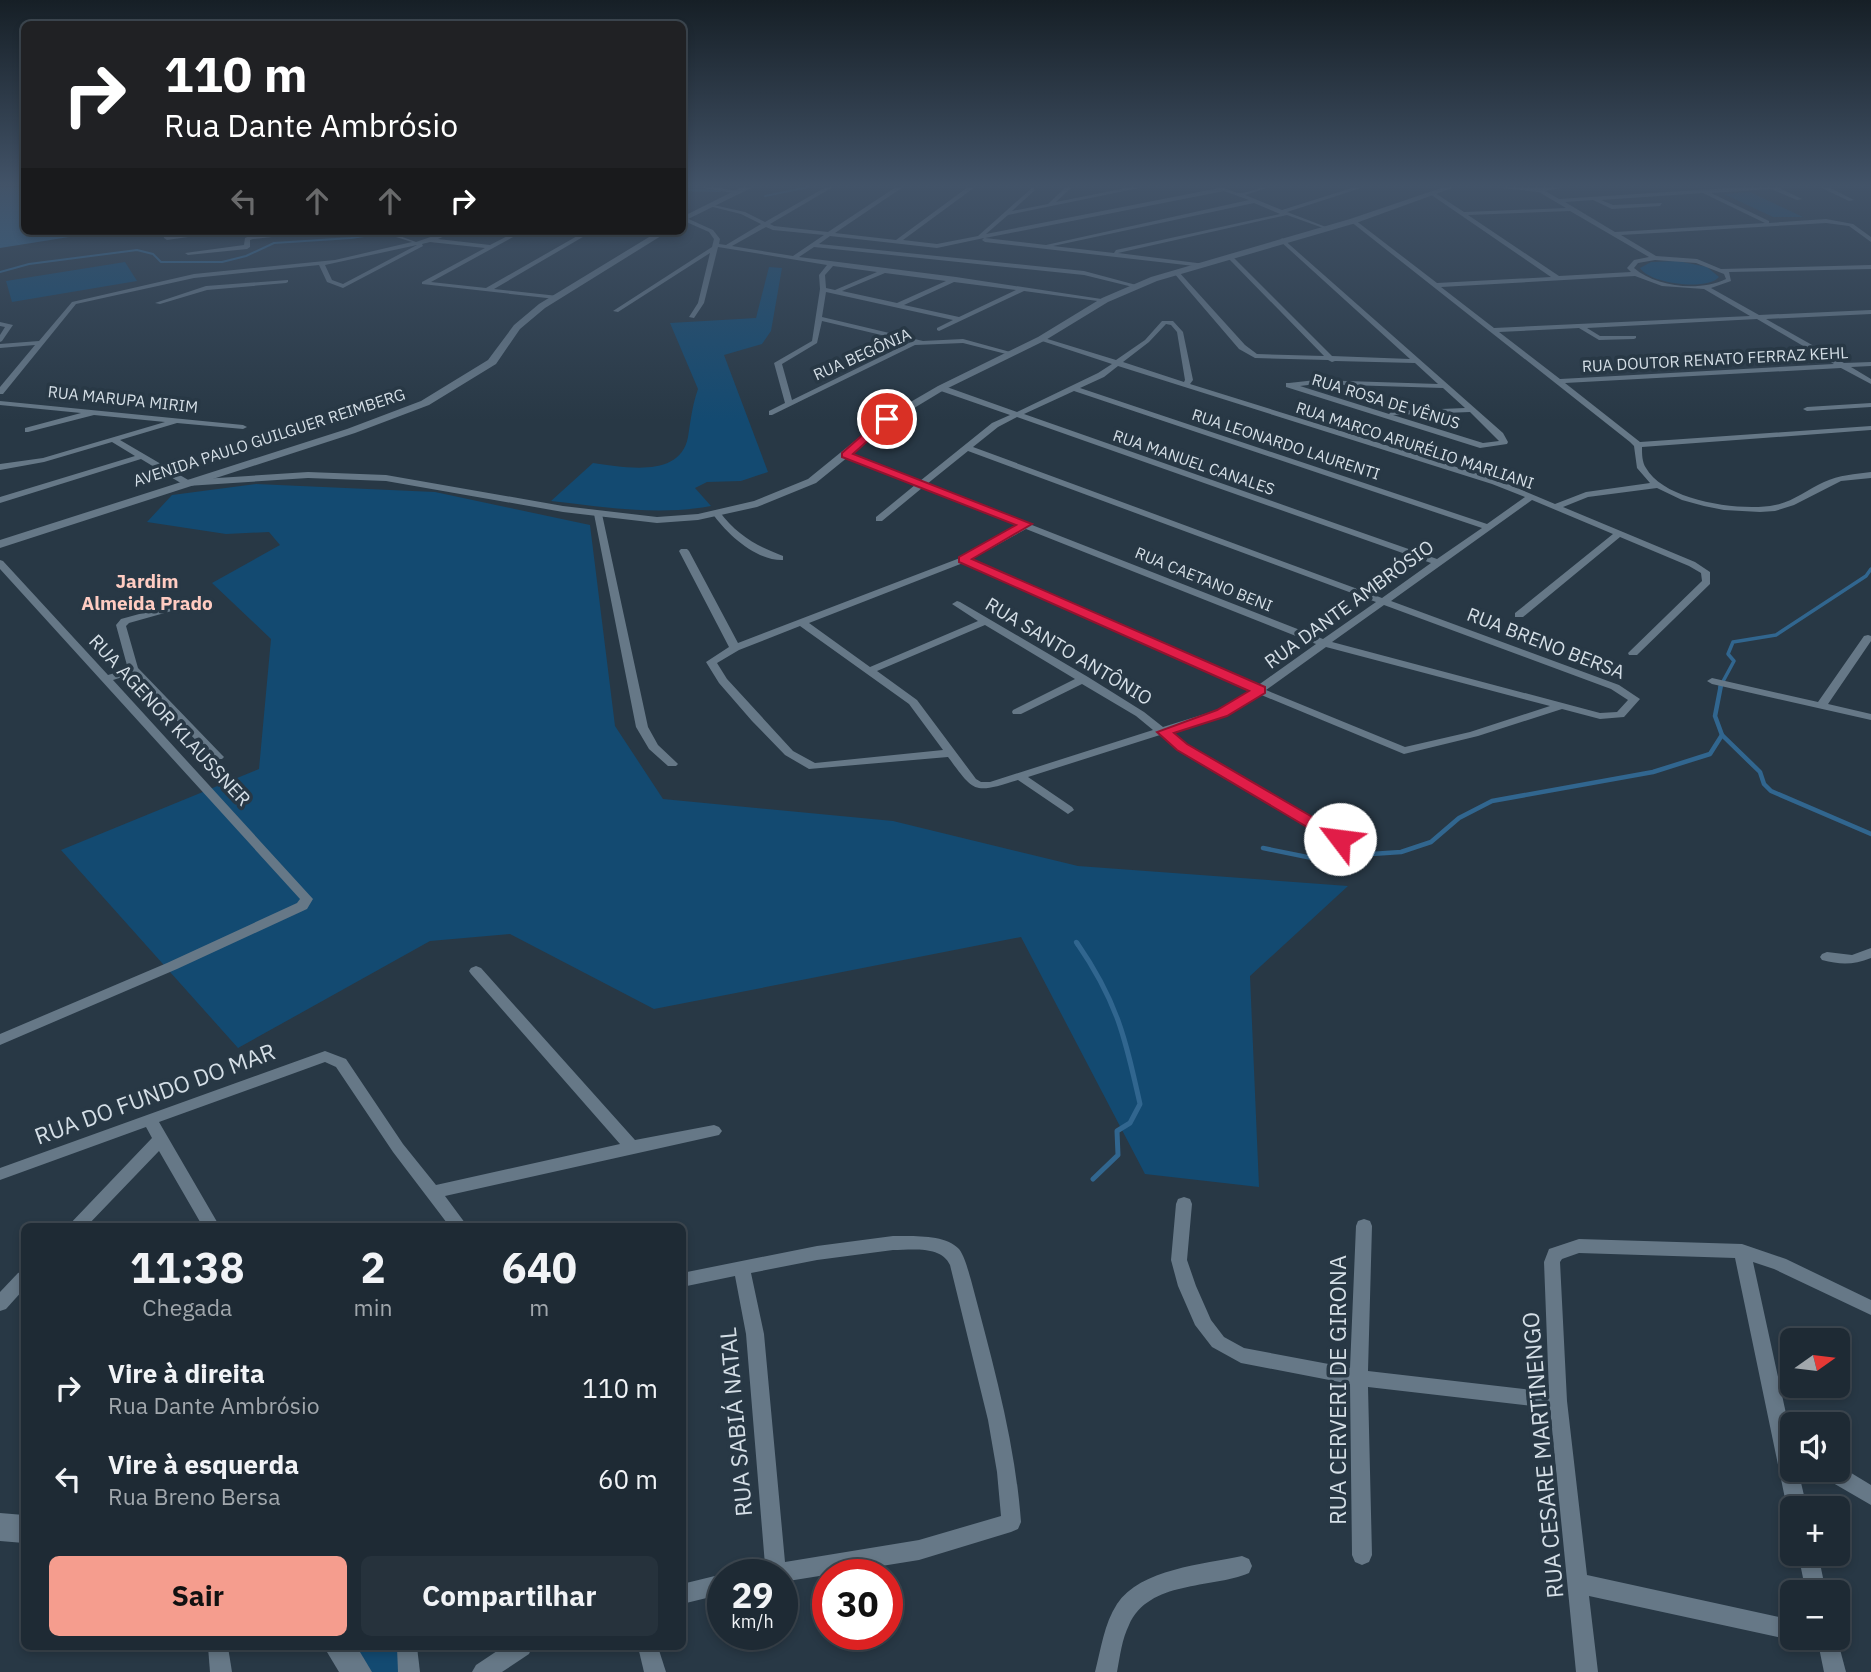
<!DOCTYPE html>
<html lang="pt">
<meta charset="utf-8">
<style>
:root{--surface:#1e2a34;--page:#26323c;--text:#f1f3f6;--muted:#a1a7ac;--line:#3c464f;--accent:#f59d8e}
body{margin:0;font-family:"IBM Plex Sans",sans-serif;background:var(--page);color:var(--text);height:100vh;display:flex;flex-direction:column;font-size:26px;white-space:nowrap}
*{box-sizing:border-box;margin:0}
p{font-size:23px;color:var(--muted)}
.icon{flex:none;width:38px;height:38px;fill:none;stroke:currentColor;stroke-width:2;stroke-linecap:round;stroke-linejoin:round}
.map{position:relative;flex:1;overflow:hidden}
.side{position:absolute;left:21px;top:1223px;width:665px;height:427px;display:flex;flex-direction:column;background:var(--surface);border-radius:10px;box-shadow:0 4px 10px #0003,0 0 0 2px var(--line)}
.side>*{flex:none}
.guide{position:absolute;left:21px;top:21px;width:665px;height:214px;border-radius:10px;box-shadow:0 4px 10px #0003,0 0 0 2px var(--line);background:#202124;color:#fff;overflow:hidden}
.needle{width:46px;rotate:76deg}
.tools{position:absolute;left:1780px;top:1328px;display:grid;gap:14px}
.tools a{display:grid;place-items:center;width:70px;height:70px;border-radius:10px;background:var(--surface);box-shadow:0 4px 10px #0003,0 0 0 2px var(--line);font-size:35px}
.speed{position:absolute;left:707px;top:1559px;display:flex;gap:14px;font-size:35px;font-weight:700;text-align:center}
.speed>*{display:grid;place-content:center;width:91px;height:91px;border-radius:50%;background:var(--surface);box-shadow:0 4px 10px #0003,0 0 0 2px var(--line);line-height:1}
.speed small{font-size:18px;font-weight:400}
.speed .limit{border:10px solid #d22;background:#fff;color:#111}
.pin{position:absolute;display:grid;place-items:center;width:60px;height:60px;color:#fff;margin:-30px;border:4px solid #fff;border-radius:50%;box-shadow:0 2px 7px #0007}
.me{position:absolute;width:77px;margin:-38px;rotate:300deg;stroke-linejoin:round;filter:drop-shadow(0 0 5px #0008)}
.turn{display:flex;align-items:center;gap:24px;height:147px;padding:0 28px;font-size:32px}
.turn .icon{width:91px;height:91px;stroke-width:2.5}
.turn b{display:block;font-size:49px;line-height:60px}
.lanes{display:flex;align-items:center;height:66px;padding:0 28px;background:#0003;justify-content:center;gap:35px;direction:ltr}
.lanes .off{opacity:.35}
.eta{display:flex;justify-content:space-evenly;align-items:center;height:119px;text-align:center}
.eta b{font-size:42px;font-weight:700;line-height:49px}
.primary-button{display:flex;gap:14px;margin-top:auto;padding:14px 28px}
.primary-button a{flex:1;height:80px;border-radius:10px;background:var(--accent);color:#111;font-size:28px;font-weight:700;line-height:80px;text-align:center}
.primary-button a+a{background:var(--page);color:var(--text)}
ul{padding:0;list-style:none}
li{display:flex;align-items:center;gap:21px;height:91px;padding:0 28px}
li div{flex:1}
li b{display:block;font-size:26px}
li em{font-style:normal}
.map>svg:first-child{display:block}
.green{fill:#134a71}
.water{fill:#31668f}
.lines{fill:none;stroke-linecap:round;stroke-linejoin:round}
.stream-far3{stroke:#31668f;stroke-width:2}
.stream-far2{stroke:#31668f;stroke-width:3.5}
.stream-far1{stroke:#31668f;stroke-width:4.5}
.stream{stroke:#31668f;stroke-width:5}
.minor{fill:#667887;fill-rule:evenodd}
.tertiary{fill:#667887;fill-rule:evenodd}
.secondary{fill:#667887;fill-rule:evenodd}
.route{fill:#e11d48;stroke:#92132f;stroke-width:2}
.labels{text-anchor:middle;stroke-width:7;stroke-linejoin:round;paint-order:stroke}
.far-street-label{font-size:16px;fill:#d4dee6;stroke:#283845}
.far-quarter-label{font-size:19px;font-weight:bold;fill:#ffccc2;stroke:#283845}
.street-label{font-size:19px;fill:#d4dee6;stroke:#283845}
.near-street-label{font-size:23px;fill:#d4dee6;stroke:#283845}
</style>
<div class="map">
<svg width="1871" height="1672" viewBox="0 0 1871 1672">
<rect width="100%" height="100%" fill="#283845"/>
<g class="green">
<path d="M1750,192l53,25h-30l-49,-23z"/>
<path d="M1678,261l29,6 12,10c-12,14 -69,7 -79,-9l11,-6z"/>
<path d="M125,262l12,19 -125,21 -6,-21z"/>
<path d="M769,267l13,1 -11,63 -9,13 -38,11 44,117 -27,9 -34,1 -12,6 16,18c-54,10 -107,1 -160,-5l42,-38c31,4 87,16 95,-26 3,-18 4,-31 10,-48l-28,-66 86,-5z"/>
<path d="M256,484l179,8 155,33 25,201 48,73 230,22 185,45 270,20 -98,90 9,211 -114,-13 -124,-237 -367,72 -144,-75 -80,7 -192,107 -177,-198 198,-81 12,-130 -59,-56 68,-38 -11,-13 -43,2 -79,-12 25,-27z"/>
<path d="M350,1647h54l2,25h-40z"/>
</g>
<path class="water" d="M0,187h24v44h47l-2,6 -69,11z"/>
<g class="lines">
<g class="stream-far3">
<path d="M682,190l38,1"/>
<path d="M765,196l44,-9"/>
<path d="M0,272l29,-8 108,-14 16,4 8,8h61l24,-6 28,-13 77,-5 46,-7"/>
</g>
<path class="stream-far2" d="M1720,687l14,-26 -6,-7 5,-12 43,-7 90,-59 5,-7"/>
<g class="stream-far1">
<path d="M1722,735l38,37 4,12 7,7 100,43"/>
<path d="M1263,848l49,10 89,-6 30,-10 28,-24 33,-17 161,-29 57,-18 12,-19 -7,-19 6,-31"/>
<path d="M1076,942l2,3"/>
</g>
<path class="stream" d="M1077,943c40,58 48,94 63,161l-10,19 -13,8 1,24 -25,24"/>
<g class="minor">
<path d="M698,187h17l27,5 -3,2z"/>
<path d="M826,187h7l-63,37 4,2 54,6 68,-45h7l-68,46 61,7 72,-53h7l-72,53 34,4 41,-8 55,-49 2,3 -23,21 36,-7 18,-17h6l-16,15 75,-15h13l-136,28 -22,19 233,-46 -2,-1c9,0 15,6 23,6 9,0 19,-6 29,-6l-24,8 37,15 73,-23h9l-77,25 39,15v2l-39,-14 -169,38 87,11 -2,3 -218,-25 -3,-2 2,-2 -47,10 -107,-12 -11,8 265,27 56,15 -3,2 -53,-13 -270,-28 -15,10 157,20 152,23 -3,2 -81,-11 -85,40 -2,-1v-2l16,-8 -127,-28 -4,25 101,24 40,-2 51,14 -4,2 -47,-12 -48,2 -143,70h-3v-4l16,-8 -11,-40 38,-22 8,-52 -1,-14 8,-10 -109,-18 -14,56 -10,15 -5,-1 9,-14 12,-50 -92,59 -5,-1 99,-64 2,-8 -5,-7 -27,-12v-4l31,14 7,9 -1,5 7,1 35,-21 -20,-10 -32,-8v-2l36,8 20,10zM1224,191l25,9 -203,45 -61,-7zM1254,203l26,11 -164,36 -2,3 -61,-7zM766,227l7,3 51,5 -31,21 -61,-10zM833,266l44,6 -42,18 -9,-2 -1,-13zM885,273l61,8 -49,22 -55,-12zM954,282l62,8 -57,27 -55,-12zM822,321l89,21 -119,58 -10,-36 35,-21z"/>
<path d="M1492,187h73l-20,4 14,8 186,-12h32l25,12 -5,1 -26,-11 -60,4 58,28v2l57,-4 27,5 18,13v5l-22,-16 -23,-3 -205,12 35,21 41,3 24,10 150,-4v4l-142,3 2,9 -20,7 48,27 112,-5v4l-105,5 78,44 27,-1v4l-20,1 20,12v5l-30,-16 -276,15 75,59 231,-16v4l-229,17c0,7 0,15 4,21 18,33 96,44 129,37 18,-3 33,-16 49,-23 15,-7 31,-8 47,-10v6l-30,3 -47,24 -19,6 -15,1 -36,-2 -20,-4 -22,-6 -25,-12 -69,9 -25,10 132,55 15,10v12l-73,71h-8l-1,-2 74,-72 -1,-8 -12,-7 -69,-29 -97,80h-8v-4l98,-79 -81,-34 -141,101 228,84 21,14 -16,18 -24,2 -38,-10 -84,27 -74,18 -145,-60 -24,17 -65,21 16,13 158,91 2,3 -2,3 -4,1 -162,-94 -18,-14 -132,42 44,30 2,3 -6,4 -50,-34c-45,14 -43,13 -70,-23l-139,12 -24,-14 -33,-34 -33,-38 -13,-21 23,-15 -50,-96 2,-2h6l2,2 49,92 222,-85 58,-32 -96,-38 -40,33h-6v-4l39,-32 -73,-30 7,-2 71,28 72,-58 18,-8 -72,-25v-4h6l73,26 81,-39 14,-9 -73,-24 -2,-1 4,-2 75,23 29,-20 17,-19h11l10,11 10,48 -3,4 308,96 57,24 31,-12 64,-9 -13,-15 -3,-22 -4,-4 -280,-221 5,-1 82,63 114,-6 -121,-83 5,-1 29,19 102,-4 -27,-16zM1703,193l62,30 -150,9 -50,-30 28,-2 19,9 48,-3 2,-3 -49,2 -12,-5zM1570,211l79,46 -15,3 -7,8 4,4 -72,4 -91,-61zM1655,260l41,3 28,11 2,5c-27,13 -70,8 -92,-11l4,-5zM1635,276l27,10 42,3 46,27 -256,12 -53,-41zM1757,319l77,45 -274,15 -61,-47 80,-4 20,12 35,-1 2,-1v-2h-36l-13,-8zM1166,324l5,1 6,7 8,48 -1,2 -61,-20 26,-20zM1118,366l374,118 33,13 -38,27 -407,-136 24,-11zM1074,391l408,137 -45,31 -413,-145zM1017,417l414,146 -49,35 -409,-151 25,-20zM968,451l408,151 -53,37 -396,-155zM1026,529l290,115 -59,42 -287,-126zM963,563l264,118 23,10 -23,16 -64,20 -19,-15 -56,-35 -128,-75 -3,-1 -5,3 26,17 -108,46 -61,-44zM1384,605l227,84 17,11 -11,12 -17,1 -268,-71zM985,625l90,54 -62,31 -1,2 1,2h8l61,-30 54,32 17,14 -163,52h-9l-5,-3 -59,-79 -40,-29zM800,626l109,78 34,46 -128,13 -22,-12 -66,-72 -10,-16 22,-13zM1326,647l224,59 -80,26 -65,15 -139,-57z"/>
<path d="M1820,187h8l26,13 -5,1z"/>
<path d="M163,231h6l1,5 60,-5 -63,9 -3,-2z"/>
<path d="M302,231h24l-73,8 -3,1v7l-3,2 -59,6 -3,-2 59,-8 1,-7 7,-3z"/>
<path d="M377,231h9l30,11 32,-11h8l-18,8 52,6 27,-14h7l-93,51 55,6 100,-57h7l-99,58 64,7v2l-2,1 -134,-15v-2l63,-34 -55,-6 -8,2 1,2 -80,42 -16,-6 -8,-17 -125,13 -118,26 -73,90h-3v-7l35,-42 -35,3v-4l39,-3 33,-39 122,-28 141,-14 77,-18zM417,245l-74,39 -11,-4 -7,-15z"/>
<path d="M1282,238l221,195 5,9 -1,2 -27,4 -194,-61v-4h3l27,-3 122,4 -23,-21 -80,-2 -3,1 -4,-2 -73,-2 -16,-9 -66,-77 5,-1 67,74 12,9 67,2 -95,-97v-2h4l99,99 78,3 -130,-118zM1316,384l127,4 22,20 -73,3 -3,3 -89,-28zM1470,412l29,29 -16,2 -90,-28z"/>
<path d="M288,280v2l-2,1 -79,7 -47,14 -5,-1 51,-17z"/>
<path d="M0,322l13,3 -11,16 -2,1v-7l5,-8 -5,-1z"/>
<path d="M0,401l243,24 4,2 -4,2 -66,-6 -57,17 70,41v4h-6l-43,-26 -141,44v-6l135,-41 -23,-14 -68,20 -44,8v-6l43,-6 122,-36 -71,-7 -66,17h-3v-4l56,-15 -81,-8z"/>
<path d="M1871,403v4l-64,4 -4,-2 4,-2z"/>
<path d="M716,510l3,1c18,24 37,35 64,45v4c-27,1 -56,-26 -71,-47z"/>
<path d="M598,511l4,3 46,213 10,18 18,17 2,2 -2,2h-8l-19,-17 -13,-22 -42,-213z"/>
<path d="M0,560l3,1 105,114 20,-6 -12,-44 5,-6 73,-20h6v4l-71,20 -3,3 12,42 84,87 2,2 -2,2h-8l-82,-85 -19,6 200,219 -6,10 -130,60 -177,76v-11l167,-71 130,-60 3,-4 -300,-330z"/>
<path d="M1868,635l3,1v5l-43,63 43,10v6l-159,-36 -5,-3 5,-3 106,24 46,-66z"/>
<path d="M1871,948v10c-18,7 -30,7 -49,2l-2,-3 2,-3 5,-2 25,3z"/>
<path d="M476,966l5,2 154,172 79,-15 5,2 3,4 -3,4 -274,61 23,31h-18l-57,-75 -57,-85 -11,-5 -166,60 61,105h-17l-44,-76 -73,76h-19l85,-89 -6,-11 -146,53v-12l325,-117 21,8 57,85 33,41 184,-41 -149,-170 -2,-3 2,-3z"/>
<path d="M1184,1197l6,2 2,5 -5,56 9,26 15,34 13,17 20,11 106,20 6,-142 2,-5 6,-2 6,2 2,5 -4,145 181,21 -5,-130 5,-13 30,-10 163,5 44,15 85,41v15l-97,-46 -21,-7 39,179v29h6l9,38h-15v7l-5,-7 -52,-250 -156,-5 -17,6 -2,3 7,139 20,174 205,45v18h6l-6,2 -203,-44 9,76h-22l-26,-264 -182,-21 4,168 -3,7 -7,3 -7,-3 -3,-7 -2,-171 -109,-21 -29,-16 -17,-22 -17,-39 -7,-26 5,-56 2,-5z"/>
<path d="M893,1236c18,0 53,-2 66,13 6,8 9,21 12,31 21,80 44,160 50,242l-3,7 -7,3 -92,28 -137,22v-7h-28l3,-7 8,-3 -19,-231 -11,-58 -53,11v-14l135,-27zM893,1250c18,0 48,-5 57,15l38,155 9,52 4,44 -82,24 -134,22 -21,-228 -13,-61 66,-13z"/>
<path d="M24,1271v18l-18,20 -6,2v-19l18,-19z"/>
<path d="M1838,1465l33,20v20l-50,-29 -2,-6h19z"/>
<path d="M1798,1554h20l8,38h-20z"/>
<path d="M1242,1556l7,3 3,7 -3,7c-38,16 -100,7 -120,52 -7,14 -9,31 -12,47h-22c6,-23 9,-48 22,-68 23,-35 87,-40 125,-48z"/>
<path d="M723,1574l3,1h-3v19l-41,10v-20z"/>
<path d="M1817,1638h20l9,34h-22z"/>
<path d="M208,1647h20l4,25h-22z"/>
<path d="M397,1647h20l3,25h-22z"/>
<path d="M503,1647h29l-3,7 -27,18h-30l4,-7z"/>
<path d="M638,1647h20l8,25h-22z"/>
</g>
<path class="tertiary" d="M1444,187h11l-99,36 -199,58 -49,21 -64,39 -100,49 -53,32 -75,61 -59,24 -59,13 -41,3 -94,-11 -177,-31 -78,-3 -121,8 -5,-3 5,-3 121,-8 78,3 177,31 94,11 41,-3 56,-13 54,-22 75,-61 55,-32 100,-49 64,-39 49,-21 199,-58z"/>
<g class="secondary">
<path d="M742,187h11l-71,35v-5z"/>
<path d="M659,231h10l-124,77 -25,21 -24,35 -67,41 -74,28 -355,115v-8l347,-111 74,-28 67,-41 26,-35 25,-21z"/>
<path d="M0,1513l24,2v28l-24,-2z"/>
<path d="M324,1647h33l15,25h-33z"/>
</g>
</g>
<linearGradient id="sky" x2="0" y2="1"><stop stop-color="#161f26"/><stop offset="0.44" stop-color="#425368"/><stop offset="1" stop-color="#425368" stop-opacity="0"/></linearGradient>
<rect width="1871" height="421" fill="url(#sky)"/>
<path class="route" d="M883,417l9,2 -39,35 179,70 -60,35 293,128v6l-38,23 -53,17 13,11 158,92v7h-11l-157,-93 -20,-18 60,-22 32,-19 -290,-129v-5l57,-32 -174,-68v-4z"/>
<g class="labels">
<g class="far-street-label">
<text transform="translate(862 354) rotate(-24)" y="6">RUA BEGÔNIA</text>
<text transform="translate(1715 359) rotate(-3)" y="6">RUA DOUTOR RENATO FERRAZ KEHL</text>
<text transform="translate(123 399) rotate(6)" y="6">RUA MARUPA MIRIM</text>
<text transform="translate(1386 401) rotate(17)" y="6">RUA ROSA DE VÊNUS</text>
<text transform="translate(269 437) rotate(-18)" y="6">AVENIDA PAULO GUILGUER REIMBERG</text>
<text transform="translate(1286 444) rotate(18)" y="6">RUA LEONARDO LAURENTI</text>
<text transform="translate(1415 445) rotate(18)" y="6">RUA MARCO ARURÉLIO MARLIANI</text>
<text transform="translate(1194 462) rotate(19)" y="6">RUA MANUEL CANALES</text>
<text transform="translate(1204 579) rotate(22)" y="6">RUA CAETANO BENI</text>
</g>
<g class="far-quarter-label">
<text x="147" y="588">Jardim<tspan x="147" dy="22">Almeida Prado</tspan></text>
</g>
<g class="street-label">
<text transform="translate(1349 604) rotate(-36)" y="7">RUA DANTE AMBRÓSIO</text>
<text transform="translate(1546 643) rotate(21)" y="7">RUA BRENO BERSA</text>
<text transform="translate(1069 651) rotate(31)" y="7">RUA SANTO ANTÔNIO</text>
<text transform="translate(170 720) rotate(47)" y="7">RUA AGENOR KLAUSSNER</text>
</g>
<g class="near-street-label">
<text transform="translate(155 1094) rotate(-20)" y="8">RUA DO FUNDO DO MAR</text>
<text transform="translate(1338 1390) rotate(-90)" y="8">RUA CERVERI DE GIRONA</text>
<text transform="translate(736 1422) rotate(-95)" y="8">RUA SABIÁ NATAL</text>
<text transform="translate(1543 1455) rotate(-95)" y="8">RUA CESARE MARTINENGO</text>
</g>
</g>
</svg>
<div class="tools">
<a><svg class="needle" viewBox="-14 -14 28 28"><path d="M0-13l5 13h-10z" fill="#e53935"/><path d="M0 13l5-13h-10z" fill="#a1a7ac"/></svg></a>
<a><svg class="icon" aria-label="sound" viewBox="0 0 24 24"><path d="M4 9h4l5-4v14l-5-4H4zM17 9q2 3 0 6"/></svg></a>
<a>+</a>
<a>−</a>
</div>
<div class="speed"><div>29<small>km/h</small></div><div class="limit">30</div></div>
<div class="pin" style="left:887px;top:419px;background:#d93025"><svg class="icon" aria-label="arrive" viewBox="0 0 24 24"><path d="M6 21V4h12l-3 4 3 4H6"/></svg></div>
<svg class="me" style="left:1340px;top:839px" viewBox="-20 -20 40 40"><circle r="19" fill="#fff"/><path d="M0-13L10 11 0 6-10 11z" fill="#e11d48"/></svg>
<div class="guide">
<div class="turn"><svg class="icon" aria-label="right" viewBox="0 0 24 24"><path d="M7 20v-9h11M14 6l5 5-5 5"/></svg><div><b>110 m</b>Rua Dante Ambrósio</div></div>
<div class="lanes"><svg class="icon off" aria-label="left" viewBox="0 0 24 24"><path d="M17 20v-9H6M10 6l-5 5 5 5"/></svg><svg class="icon off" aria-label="ahead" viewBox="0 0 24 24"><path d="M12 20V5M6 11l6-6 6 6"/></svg><svg class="icon off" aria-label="ahead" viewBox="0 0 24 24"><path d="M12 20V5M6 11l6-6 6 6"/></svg><svg class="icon" aria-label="right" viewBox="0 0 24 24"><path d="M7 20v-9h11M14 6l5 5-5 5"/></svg></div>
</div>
<section class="side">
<div class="eta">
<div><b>11:38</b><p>Chegada</p></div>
<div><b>2</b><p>min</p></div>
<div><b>640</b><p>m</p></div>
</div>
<ul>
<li><svg class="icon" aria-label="right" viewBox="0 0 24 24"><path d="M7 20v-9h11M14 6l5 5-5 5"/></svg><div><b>Vire à direita</b><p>Rua Dante Ambrósio</p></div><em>110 m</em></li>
<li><svg class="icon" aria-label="left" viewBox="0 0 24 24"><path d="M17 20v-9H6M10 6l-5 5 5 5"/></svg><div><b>Vire à esquerda</b><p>Rua Breno Bersa</p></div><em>60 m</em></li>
</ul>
<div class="primary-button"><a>Sair</a><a>Compartilhar</a></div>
</section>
</div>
